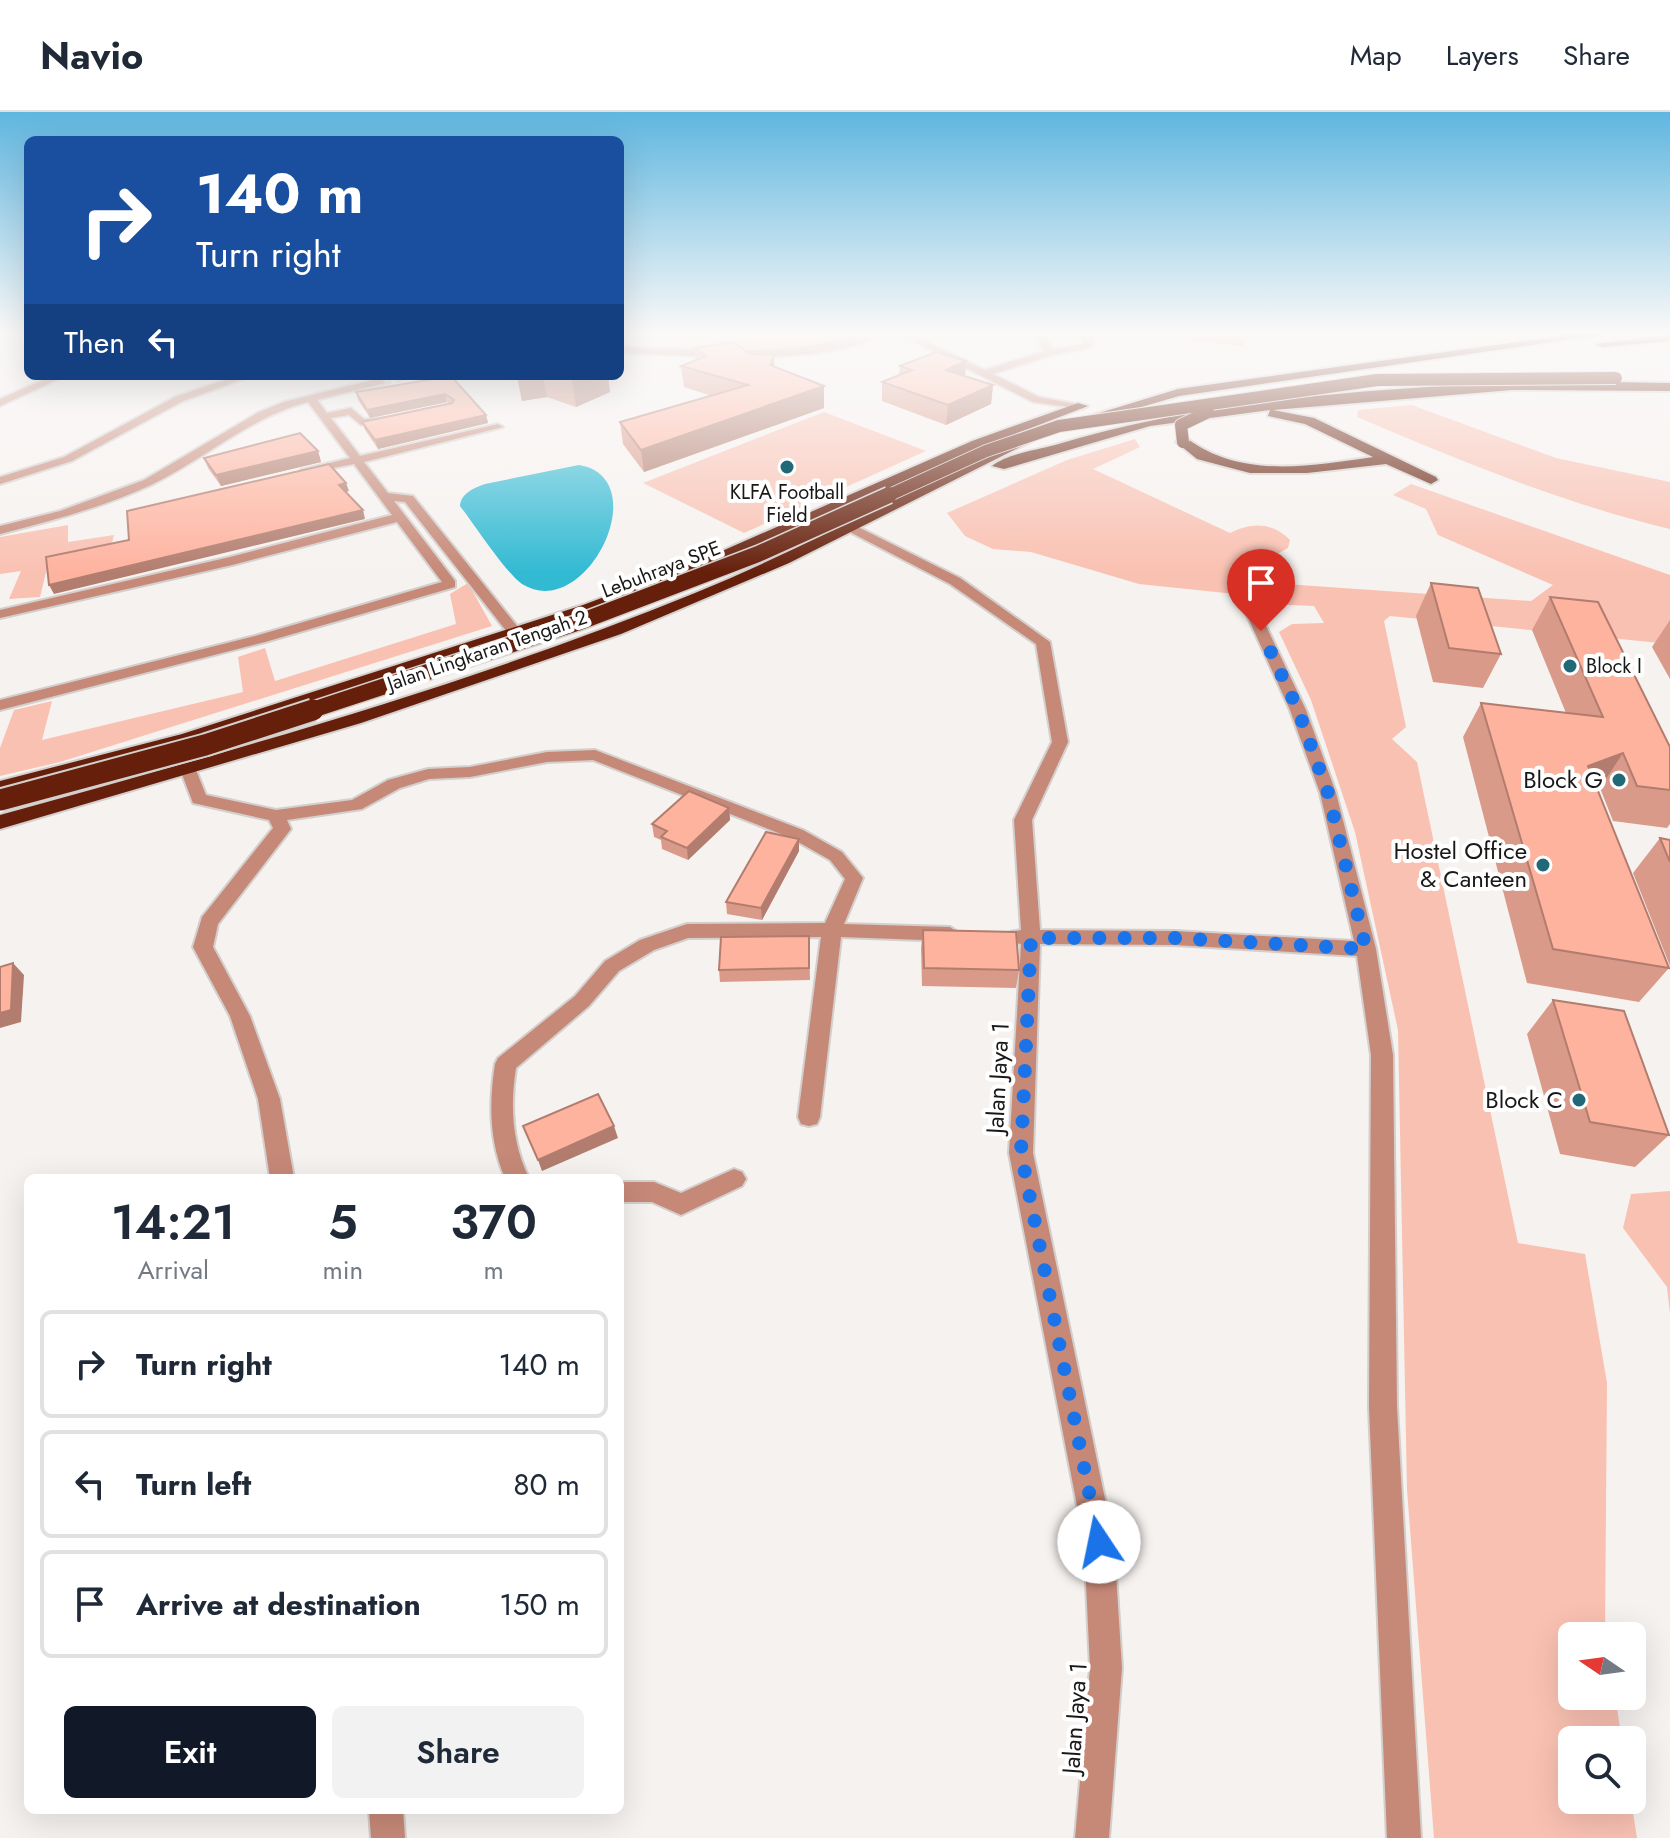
<!DOCTYPE html>
<style>
:root{--surface:#fff;--page:#f2f2f3;--text:#1f2937;--muted:#747a83;--line:#e0e1e3;--accent:#111827}
body{margin:0;font-family:Jost,sans-serif;background:var(--page);color:var(--text);height:100vh;display:flex;flex-direction:column;font-size:30px;white-space:nowrap}
*{box-sizing:border-box;margin:0}
p{font-size:26px;color:var(--muted)}
.icon{flex:none;width:44px;height:44px;fill:none;stroke:currentColor;stroke-width:2;stroke-linecap:round;stroke-linejoin:round}
.map{position:relative;flex:1;overflow:hidden}
.panel{position:absolute;left:24px;top:1062px;width:600px;height:640px;display:flex;flex-direction:column;background:var(--surface);border-radius:12px;box-shadow:0 8px 32px #0002}
.panel>*{flex:none}
.guide{position:absolute;left:24px;top:24px;width:600px;height:244px;border-radius:12px;box-shadow:0 8px 32px #0002;background:#1a4fa0;color:#fff;overflow:hidden}
.needle{width:52px;rotate:283deg}
.buttons{position:absolute;left:1558px;top:1510px;display:grid;gap:16px}
.buttons a{display:grid;place-items:center;width:88px;height:88px;border-radius:12px;background:var(--surface);box-shadow:0 8px 32px #0002;font-size:40px}
.pin{position:absolute;display:grid;place-items:center;width:68px;height:68px;color:#fff;margin:-82px -34px;border-radius:50% 50% 50% 0;rotate:-45deg;box-shadow:0 0 8px #0007}
.pin .icon{rotate:45deg}
.me{position:absolute;width:88px;margin:-44px;rotate:349deg;stroke-linejoin:round;filter:drop-shadow(0 0 6px #0008)}
.turn{display:flex;align-items:center;gap:28px;height:168px;padding:0 40px;font-size:36px}
.turn .icon{width:104px;height:104px;stroke-width:2.5}
.turn b{display:block;font-size:56px;line-height:68px}
.then{display:flex;align-items:center;height:76px;padding:0 40px;background:#0003;gap:16px;font-size:30px}
.eta{display:flex;justify-content:space-evenly;align-items:center;height:136px;text-align:center}
.eta b{font-size:48px;font-weight:600;line-height:56px}
.action{display:flex;gap:16px;margin-top:auto;padding:16px 40px}
.action a{flex:1;height:92px;border-radius:12px;background:var(--accent);color:#fff;font-size:32px;font-weight:600;line-height:92px;text-align:center}
.action a+a{background:var(--page);color:var(--text)}
ul{padding:0;list-style:none}
li{display:flex;align-items:center;gap:24px;height:108px;margin:0 16px 12px;padding:0 24px;border:4px solid var(--line);border-radius:12px}
li div{flex:1}
li b{display:block;font-size:30px}
li em{font-style:normal}
header{display:flex;align-items:center;gap:48px;box-sizing:border-box;height:112px;padding:0 40px;background:var(--surface);border-bottom:2px solid var(--line)}
header strong{font-size:38px}
nav{display:flex;gap:44px;margin-inline-start:auto;font-size:28px}
.map>svg:first-child{display:block}
.green{fill:#f9c1b2}
.water{fill:#32bad3}
.lines{fill:none;stroke-linecap:round;stroke-linejoin:round}
.street-tunnel{stroke:#d5d1cf;stroke-width:10;stroke-dasharray:10 5;stroke-linecap:butt}
.street-casing{stroke:#d3cfcd;stroke-width:4}
.highway-casing{stroke:#d3cfcd;stroke-width:4}
.street{fill:#c68978;fill-rule:evenodd}
.highway{fill:#651f0b;fill-rule:evenodd}
.highway-bridge-far2-casing{stroke:#d3cfcd;stroke-width:14;stroke-linecap:butt}
.highway-bridge-far1-casing{stroke:#d3cfcd;stroke-width:19;stroke-linecap:butt}
.highway-bridge-casing{stroke:#d3cfcd;stroke-width:25;stroke-linecap:butt}
.highway-bridge-far2{stroke:#651f0b;stroke-width:12}
.highway-bridge-far1{stroke:#651f0b;stroke-width:16}
.highway-bridge{stroke:#651f0b;stroke-width:21}
.wall{fill:#da9a89}
.shaded-wall{fill:#b27d6f}
.building{fill:#feb39f;stroke:#b27d6f;stroke-width:2}
.route{stroke:#1a73e8;stroke-width:14;stroke-dasharray:0 25.2}
.poi-dot{fill:#226977;stroke:#fff;stroke-width:3}
.labels{text-anchor:middle;stroke-width:8;stroke-linejoin:round;paint-order:stroke}
.far-poi-label{font-size:20px;fill:#191817;stroke:#fff}
.far-street-label{font-size:20px;fill:#191817;stroke:#fff}
.poi-label{font-size:24px;fill:#191817;stroke:#fff;text-anchor:end}
.street-label{font-size:24px;fill:#191817;stroke:#fff}
</style>
<header>
<strong>Navio</strong>
<nav><a>Map</a><a>Layers</a><a>Share</a></nav>
</header>
<div class="map">
<svg width="1670" height="1726" viewBox="0 0 1670 1726">
<rect width="100%" height="100%" fill="#f6f2f0"/>
<g class="green">
<path d="M778,219h93c-50,26 -131,16 -186,15z"/>
<path d="M1412,293l144,53 114,24v47c-111,-27 -209,-68 -313,-112l1,-7z"/>
<path d="M824,300l102,39 -182,82 -101,-50z"/>
<path d="M1135,327l5,8 -47,22 137,64c22,-11 42,-11 60,7l-2,8 -27,15 6,12 18,9 246,17 22,-16 -115,-50 -12,-26 -33,-14 18,-11 259,91v69l-280,-28 -6,5 22,106 -14,12 25,23 101,481 67,11 22,129 -2,253h-33v60h43l7,44h-50v60h59l6,38h-203l-27,-348 -9,-460 -43,-198 -44,-132 -32,-68 13,-8 32,-1 -10,-17 -50,-2 -29,-10 -96,-10 -108,-32 -38,-3 -28,-13 -18,-23 120,-53z"/>
<path d="M68,413v17l46,-7 -4,15 -62,14 -8,33 -31,2 12,-28 -21,3v-37z"/>
<path d="M468,471l24,43 -432,136 -60,14v-28l14,-38 38,-9 -10,39 201,-48 -5,-35 27,-9 10,33 181,-57 -6,-30z"/>
<path d="M1670,1079v123l-3,-27 -44,-59 8,-34z"/>
</g>
<path class="water" d="M579,353c78,13 7,159 -57,119 -16,-11 -48,-60 -62,-78 1,-13 14,-18 25,-22z"/>
<g class="lines">
<path class="street-tunnel" d="M381,269l19,-4"/>
<defs>
<g id="street">
<path d="M876,219h14c-64,38 -196,24 -270,22v-6c86,2 173,11 256,-16z"/>
<path d="M893,219h12l80,39 59,-19 -6,-10v-10h10v10l5,8 30,-5v-13h10l1,12 -5,5 -37,7 -59,19 46,23 48,9 -5,3 -49,-7z"/>
<path d="M52,264h13l-65,30v-7z"/>
<path d="M236,264h15l-68,25 -111,60 -72,23v-7l64,-20 111,-60z"/>
<path d="M396,264h14l-10,4z"/>
<path d="M381,266l4,5 -68,17 10,13 24,-5 13,11 27,-1v4l-30,3 -12,-10 -18,3 29,38 138,-32 5,3 -139,35 24,31 25,3 108,135v6h-10l-106,-135 -11,-1 61,80v6l-190,55 -265,68v-10l255,-64 187,-54 -45,-60 -165,43 -232,53v-8l230,-53 162,-42 -38,-51 -53,10v-4l49,-12 -42,-56c-58,15 -103,57 -157,83 -48,22 -100,36 -151,49v-8l60,-15 84,-31 115,-68 25,-10z"/>
<path d="M852,412l108,54 90,64 18,100 -36,78 8,110 135,1 179,10 -34,-148 -30,-83 -45,-99 2,-3 12,3 47,99 30,83 40,156 17,106 4,352 24,431h-34l-18,-431 2,-352 -14,-99 -182,-11 -135,-1 -7,209 81,389 8,126 -13,170h-34l15,-170 -6,-126 -75,-389 12,-209 -10,-2 -3,-5 3,-5 10,-2 -7,-110 38,-78 -16,-98 -86,-60 -102,-53v-6z"/>
<path d="M595,638l208,80 39,22 21,26 -19,46 106,3 10,7 -10,7 -109,-4 -21,180 -3,7 -8,2 -8,-2 -3,-7 23,-180 -133,1 -34,12 -35,21 -30,35 -73,62c-6,38 -4,75 13,110h-24c-16,-37 -16,-75 -10,-114l3,-6 77,-62 30,-35 35,-21 47,-16 138,-1 20,-44 -15,-19 -39,-22 -198,-78 -46,2 -77,15 -41,2 -29,9 -38,21 -75,11 4,9 -73,95 -5,23 37,69 30,83 14,79h-24l-12,-79 -28,-83 -37,-69 9,-30 71,-89 -4,-8 -76,-17 -13,-34 2,-4h12l12,30 70,15 76,-10 36,-20 40,-11 42,-2 77,-15z"/>
<path d="M734,1057l8,3 4,7 -4,7 -61,29 -29,-13h-32v-20h34l27,11z"/>
<path d="M369,1698h34l2,28h-34z"/>
</g>
<g id="highway">
<path d="M1597,219h30l-448,65 -113,33 -6,-4 118,-36z"/>
<path d="M1670,223v6l-68,6 -6,-3z"/>
<path d="M1551,269l119,2v8l-158,-1 -239,20 41,8 122,59 2,3 -7,4 -45,-20 -79,9h-57l-53,-14 -21,-17 12,-3c54,40 123,27 185,18l-68,-33 -37,-8 2,-6 -120,16 -146,43 -12,-3c15,-12 44,-16 63,-21 156,-48 333,-57 496,-64z"/>
<path d="M1078,291l10,3 -106,41 -273,121 -114,45 -399,129 -196,51v-12l182,-47 401,-129 114,-43 275,-121z"/>
<path d="M1022,325l12,3 -245,123 -168,71 -260,89 -361,106v-14c235,-65 470,-130 695,-222 112,-46 218,-105 327,-156z"/>
</g>
</defs>
<use href="#street" class="street-casing"/>
<use href="#highway" class="highway-casing"/>
<use href="#street" class="street"/>
<use href="#highway" class="highway"/>
<defs>
<g id="highway-bridge-far2">
<path d="M1183,330l-2,-17 27,-13"/>
<path d="M885,385l101,-46 73,-25 318,-46 239,-2"/>
</g>
<path id="highway-bridge-far1" d="M306,600l271,-89 181,-69 131,-59"/>
<path id="highway-bridge" d="M0,688l205,-55 108,-35"/>
</defs>
<use href="#highway-bridge-far2" class="highway-bridge-far2-casing"/>
<use href="#highway-bridge-far1" class="highway-bridge-far1-casing"/>
<use href="#highway-bridge" class="highway-bridge-casing"/>
<use href="#highway-bridge-far2" class="highway-bridge-far2"/>
<use href="#highway-bridge-far1" class="highway-bridge-far1"/>
<use href="#highway-bridge" class="highway-bridge"/>
</g>
<g class="wall">
<path d="M1186,219h62l-4,15 -60,-6z"/>
<path d="M695,236l54,6 26,13 49,41 -180,64 -21,-28 -3,-22 92,-26 -28,-9 -3,-21 15,-6z"/>
<path d="M966,249l-1,15 28,9 -2,19 -45,21 -64,-24v-19l17,-7 1,-9z"/>
<path d="M448,264l38,39 2,8 -110,26 -13,-19 -3,-8 88,-18 -3,-2 -77,16 -12,-18 -2,-8z"/>
<path d="M517,264h91l2,16 -34,15 -29,-10 -25,4z"/>
<path d="M318,339l3,11 -100,24 -13,-18 -4,-10z"/>
<path d="M1431,471l70,71 -18,34 -50,-6 -17,-66z"/>
<path d="M1550,485l120,150v77l-3,4 -54,-7 -13,-33 -3,1 72,179 -30,34 -112,-19 -64,-246 18,-34 85,10 -34,-83z"/>
<path d="M1670,508v59l-18,-32z"/>
<path d="M729,696l1,12 -42,40 -26,-11 -1,-9 -7,-3 -2,-13z"/>
<path d="M1660,726l10,2v126l-37,-93z"/>
<path d="M799,739l-37,69 -35,-6 -1,-12z"/>
<path d="M923,818l96,40 -3,18 -94,-2 -1,-38z"/>
<path d="M809,824l1,44 -90,2 -1,-12z"/>
<path d="M1553,888l116,135 -34,32 -75,-13 -33,-120z"/>
</g>
<g class="shaded-wall">
<path d="M774,243l1,20 -5,-10z"/>
<path d="M966,249l-1,19 -19,-10z"/>
<path d="M517,264h26l4,21 -25,4z"/>
<path d="M578,264h30l2,16 -34,15 -4,-28z"/>
<path d="M993,273l-2,19 -45,21 2,-20z"/>
<path d="M824,274v22l-180,64 -3,-22z"/>
<path d="M445,282l2,8 -77,16 -3,-8z"/>
<path d="M486,303l2,8 -110,26 -3,-9z"/>
<path d="M318,339l3,11 -100,24 -5,-11z"/>
<path d="M346,371l3,8 -7,2 -3,-8z"/>
<path d="M363,398l2,9 -311,75 -5,-9z"/>
<path d="M1623,641l-23,35 -34,13 22,-35z"/>
<path d="M729,696l1,12 -42,40 -1,-12z"/>
<path d="M799,727v12l-37,69 -1,-12z"/>
<path d="M13,851l11,12 -3,47 -21,6v-15z"/>
<path d="M614,1014l4,12 -76,33 -4,-11z"/>
</g>
<g class="building">
<path d="M734,230l15,12 25,1 -4,10 54,21 -183,64 -21,-28 128,-37 -67,-19 25,-10 -11,-8z"/>
<path d="M936,240l30,9 -20,9 47,15 -45,20 -66,-23 30,-12 -12,-4z"/>
<path d="M451,264l35,39 -111,25 -13,-18 90,-19 2,-3 -9,-6 -78,16 -11,-18z"/>
<path d="M563,264h15l-6,3z"/>
<path d="M300,321l18,18 -102,24 -12,-17z"/>
<path d="M329,352l17,19 -7,2 24,25 -314,75 -3,-28 83,-17 -2,-29z"/>
<path d="M1431,471l47,5 23,66 -52,-6z"/>
<path d="M1550,485l48,5 72,145v43l-33,-4 -14,-33 -35,13 81,202 -116,-19 -72,-246 122,14z"/>
<path d="M689,679l40,17 -42,40 -26,-11 6,-6 -15,-7z"/>
<path d="M766,720l33,7 -38,69 -35,-6z"/>
<path d="M1660,726l10,2v22z"/>
<path d="M923,818l93,2 3,38 -95,-2z"/>
<path d="M809,824v32l-90,2 2,-33z"/>
<path d="M13,851l-2,47 -11,3v-46z"/>
<path d="M1553,888l71,11 45,124 -79,-13z"/>
<path d="M598,982l16,32 -76,34 -15,-34z"/>
</g>
<linearGradient id="sky" x2="0" y2="1"><stop stop-color="#5fb6e0"/><stop offset="0.48" stop-color="#fbf9f8"/><stop offset="1" stop-color="#fbf9f8" stop-opacity="0"/></linearGradient>
<rect width="1670" height="461" fill="url(#sky)"/>
<g class="lines">
<path class="route" d="M1099,1430l-78,-389 10,-215h144l191,11 -38,-156 -30,-83 -37,-79"/>
</g>
<g class="poi-dot">
<circle cx="787" cy="355" r="8"/>
<circle cx="1570" cy="554" r="8"/>
<circle cx="1619" cy="668" r="8"/>
<circle cx="1543" cy="753" r="8"/>
<circle cx="1579" cy="988" r="8"/>
</g>
<g class="labels">
<g class="far-poi-label">
<text x="787" y="387">KLFA Football<tspan x="787" dy="23">Field</tspan></text>
<text x="1586" y="561" text-anchor="start">Block I</text>
</g>
<g class="far-street-label">
<text transform="translate(661 457) rotate(-21)" y="7">Lebuhraya SPE</text>
<text transform="translate(487 538) rotate(-19)" y="7">Jalan Lingkaran Tengah 2</text>
</g>
<g class="poi-label">
<text x="1603" y="676">Block G</text>
<text x="1527" y="747">Hostel Office<tspan x="1527" dy="28">&amp; Canteen</tspan></text>
<text x="1563" y="996">Block C</text>
</g>
<g class="street-label">
<text transform="translate(998 966) rotate(-87)" y="8">Jalan Jaya 1</text>
<text transform="translate(1075 1606) rotate(-86)" y="8">Jalan Jaya 1</text>
</g>
</g>
</svg>
<div class="buttons">
<a><svg class="needle" viewBox="-14 -14 28 28"><path d="M0-13l5 13h-10z" fill="#e53935"/><path d="M0 13l5-13h-10z" fill="#747a83"/></svg></a>
<a><svg class="icon" aria-label="search" viewBox="0 0 24 24"><circle cx="10" cy="10" r="6"/><path d="M15 15l6 6"/></svg></a>
</div>
<div class="pin" style="left:1261px;top:519px;background:#d93025"><svg class="icon" aria-label="arrive" viewBox="0 0 24 24"><path d="M6 21V4h12l-3 4 3 4H6"/></svg></div>
<svg class="me" style="left:1099px;top:1430px" viewBox="-20 -20 40 40"><circle r="19" fill="#fff"/><path d="M0-13L10 11 0 6-10 11z" fill="#1a73e8"/></svg>
<div class="guide">
<div class="turn"><svg class="icon" aria-label="right" viewBox="0 0 24 24"><path d="M7 20v-9h11M14 6l5 5-5 5"/></svg><div><b>140 m</b>Turn right</div></div>
<div class="then">Then<svg class="icon" aria-label="left" viewBox="0 0 24 24"><path d="M17 20v-9H6M10 6l-5 5 5 5"/></svg></div>
</div>
<section class="panel">
<div class="eta">
<div><b>14:21</b><p>Arrival</p></div>
<div><b>5</b><p>min</p></div>
<div><b>370</b><p>m</p></div>
</div>
<ul>
<li><svg class="icon" aria-label="right" viewBox="0 0 24 24"><path d="M7 20v-9h11M14 6l5 5-5 5"/></svg><div><b>Turn right</b></div><em>140 m</em></li>
<li><svg class="icon" aria-label="left" viewBox="0 0 24 24"><path d="M17 20v-9H6M10 6l-5 5 5 5"/></svg><div><b>Turn left</b></div><em>80 m</em></li>
<li><svg class="icon" aria-label="arrive" viewBox="0 0 24 24"><path d="M6 21V4h12l-3 4 3 4H6"/></svg><div><b>Arrive at destination</b></div><em>150 m</em></li>
</ul>
<div class="action"><a>Exit</a><a>Share</a></div>
</section>
</div>
